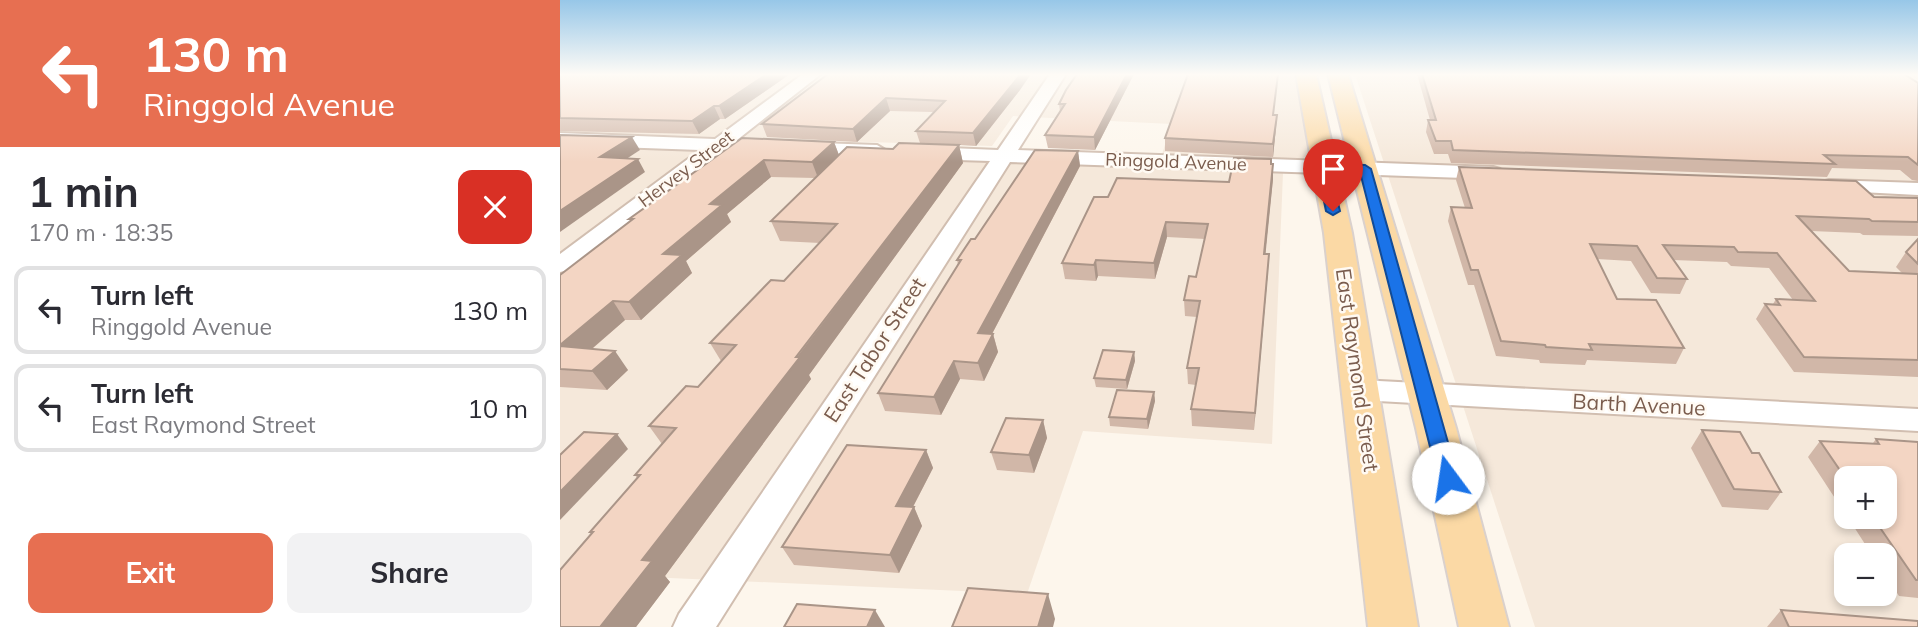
<!DOCTYPE html>
<meta charset="utf-8">
<style>
:root{--surface:#fff;--page:#f2f2f3;--text:#2b2b33;--muted:#7c7c81;--line:#e1e1e2;--accent:#e76f51}
body{margin:0;font-family:Mulish,sans-serif;background:var(--page);color:var(--text);height:100vh;display:flex;flex-direction:column;font-size:26px;white-space:nowrap}
*{box-sizing:border-box;margin:0}
p{font-size:23px;color:var(--muted)}
.icon{flex:none;width:38px;height:38px;fill:none;stroke:currentColor;stroke-width:2;stroke-linecap:round;stroke-linejoin:round}
.map{position:relative;flex:1;overflow:hidden}
.sheet{display:flex;flex-direction:column;background:var(--surface);width:560px}
.sheet>*{flex:none}
.hud{background:#e76f51;color:#fff;overflow:hidden}
.fabs{position:absolute;left:1274px;top:466px;display:grid;gap:14px}
.fabs a{display:grid;place-items:center;width:63px;height:63px;border-radius:14px;background:var(--surface);box-shadow:0 4px 10px #0003;font-size:35px}
.pin{position:absolute;display:grid;place-items:center;width:60px;height:60px;color:#fff;margin:-72px -30px;border-radius:50% 50% 50% 0;rotate:-45deg;box-shadow:0 0 7px #0007}
.pin .icon{rotate:45deg}
.me{position:absolute;width:77px;margin:-38px;rotate:346deg;stroke-linejoin:round;filter:drop-shadow(0 0 5px #0008)}
.turn{display:flex;align-items:center;gap:24px;height:147px;padding:0 28px;font-size:32px}
.turn .icon{width:91px;height:91px;stroke-width:2.5}
.turn b{display:block;font-size:49px;line-height:60px}
.round{display:grid;place-items:center;flex:none;width:74px;height:74px;border-radius:14px;background:var(--page)}
.headline{display:flex;align-items:center;justify-content:space-between;height:119px;padding:0 28px}
h1{font-size:42px;font-weight:700;line-height:52px}
.primary-button{display:flex;gap:14px;margin-top:auto;padding:14px 28px}
.primary-button a{flex:1;height:80px;border-radius:14px;background:var(--accent);color:#fff;font-size:28px;font-weight:700;line-height:80px;text-align:center}
.primary-button a+a{background:var(--page);color:var(--text)}
ul{padding:0;list-style:none}
li{display:flex;align-items:center;gap:21px;height:88px;margin:0 14px 10px;padding:0 14px;border:4px solid var(--line);border-radius:14px}
li div{flex:1}
li b{display:block;font-size:26px}
li em{font-style:normal}
main{display:flex;flex:1;min-height:0}
.map>svg:first-child{display:block}
.residential{fill:#f5e8da;fill-rule:evenodd}
.lines{fill:none;stroke-linecap:round;stroke-linejoin:round}
.minor-casing{stroke:#d1beb0;stroke-width:4}
.major-casing{stroke:#dad1cd;stroke-width:4}
.minor{fill:#fff;fill-rule:evenodd}
.major{fill:#fbd9a5;fill-rule:evenodd}
.wall{fill:#d1b7a8}
.shaded-wall{fill:#aa9588}
.building{fill:#f3d5c3;stroke:#aa9588;stroke-width:2}
.route{fill:#1a73e8;stroke:#114b97;stroke-width:2}
.labels{text-anchor:middle;stroke-width:5;stroke-linejoin:round;paint-order:stroke}
.far-street-label{font-size:18px;fill:#7a5c4d;stroke:#fffaf3}
.street-label{font-size:21px;fill:#7a5c4d;stroke:#fffaf3}
</style>
<main>
<section class="sheet">
<div class="hud">
<div class="turn"><svg class="icon" aria-label="left" viewBox="0 0 24 24"><path d="M17 20v-9H6M10 6l-5 5 5 5"/></svg><div><b>130 m</b>Ringgold Avenue</div></div>
</div>
<div class="headline"><div><h1>1 min</h1><p>170 m · 18:35</p></div><a class="round" style="background:#d93025;color:#fff"><svg class="icon" aria-label="close" viewBox="0 0 24 24"><path d="M6 6l12 12M18 6L6 18"/></svg></a></div>
<ul>
<li><svg class="icon" aria-label="left" viewBox="0 0 24 24"><path d="M17 20v-9H6M10 6l-5 5 5 5"/></svg><div><b>Turn left</b><p>Ringgold Avenue</p></div><em>130 m</em></li>
<li><svg class="icon" aria-label="left" viewBox="0 0 24 24"><path d="M17 20v-9H6M10 6l-5 5 5 5"/></svg><div><b>Turn left</b><p>East Raymond Street</p></div><em>10 m</em></li>
</ul>
<div class="primary-button"><a>Exit</a><a>Share</a></div>
</section>
<div class="map">
<svg width="1358" height="627" viewBox="0 0 1358 627">
<rect width="100%" height="100%" fill="#fdf6ec"/>
<g class="residential">
<path d="M0,74h737l14,79 -14,9 -136,-4 10,-34 -158,-8 -21,30 -432,-14z"/>
<path d="M795,74h563v553h-383zM1286,478h39v38h-39zM1286,555h39v38h-39z"/>
<path d="M0,146l723,27 -11,271 -189,-13 -56,163 -467,-21z"/>
</g>
<g class="lines">
<defs>
<g id="minor">
<path d="M243,74h18l-84,66 140,5 10,6 -3,4 -161,-4 -154,119 -9,2v-18l140,-104 -140,-5v-12l155,6z"/>
<path d="M490,74h16l-48,76 475,17 7,2 3,4 -3,4 -7,2 -483,-17 -294,465h-43l6,-13 311,-453 -64,-2 -10,-6 10,-6 72,3z"/>
<path d="M1269,180l89,3v12l-96,-5 -3,-4 3,-4z"/>
<path d="M800,380l558,29v22l-558,-31 -10,-3 -5,-7 5,-7z"/>
</g>
<g id="major">
<path d="M736,74h20l36,159 66,394h-50l-44,-394z"/>
<path d="M768,74h20l108,354 53,199h-50l-43,-199z"/>
</g>
</defs>
<use href="#minor" class="minor-casing"/>
<use href="#major" class="major-casing"/>
<use href="#minor" class="minor"/>
<use href="#major" class="major"/>
</g>
<g class="wall">
<path d="M0,74h230l-65,45h-5l-21,15 -139,-3z"/>
<path d="M268,74l192,16 -44,56 -17,-1 4,18 -154,212 2,4 -146,197 5,6 -34,45h-76l32,-93 -2,-2 47,-54 -2,-3 27,-31 -13,-18 49,-39 23,-26 -11,-18 74,-62 36,-38 -40,-2 -9,-20 44,-43 -44,-1 -44,37 4,8 -45,39 6,12 -51,47h-16l-33,29 36,21 -21,20 -47,-3v-112l70,-54 -1,-2 113,-81 92,4 5,13 54,-6 27,-6 -4,-12 17,-19 -43,-1 -33,31 -90,-5 -5,-13z"/>
<path d="M517,74h57l-39,76 -47,-2 -3,-13 15,-23 -1,-8z"/>
<path d="M857,74h487l14,9v98l-6,-1 -12,-10 -68,-2 -5,9 -376,-14 -3,-9h-14l-8,-22 2,-12h2z"/>
<path d="M714,115l2,12 -3,30 -108,-6v-13z"/>
<path d="M518,151l2,15 -88,168h1l5,18 -14,29 -24,-2 -19,36 -56,-4 -7,-18 80,-128 -1,-5 18,-21z"/>
<path d="M711,164l2,15 -8,75 3,16 -14,160 -62,-4 -1,-17 5,-24 -8,-1 -1,-16 10,-51 -12,-1 -1,-16 12,-23 9,-38 -38,-2 -12,42 -57,-3 -2,5 -31,-2 -3,-16 46,-66 121,-15z"/>
<path d="M899,167l415,30 44,1v38l-55,-1 -3,-2 -49,-2 38,40 53,2 -6,-6 10,-15 12,-13v138l-124,-5 -38,-53 9,-15h8l3,-5 17,1 -24,-32 -38,-2 -4,-4 -54,-2 14,19 -7,15 -29,-1 -20,-32 -34,-2 20,40 67,49 -8,16 -89,-4 -2,5 -45,-2 -1,-3 -43,-4 -22,-71h-6l-20,-64 3,-14 14,1 -9,-28z"/>
<path d="M574,352l1,9 -8,28 -31,-2 -2,-9z"/>
<path d="M594,392l1,9 -7,28 -38,-3 -1,-9z"/>
<path d="M483,420l4,18 -13,35 -37,-3 -6,-18z"/>
<path d="M1142,430l50,23 29,39 -13,18 -46,-3 -31,-59z"/>
<path d="M1316,439l42,3v156l-19,-2 -14,-22v-19h-13l-25,-39h38l-39,-38v37l-38,-58 12,-16 53,2z"/>
<path d="M366,450l7,18 -20,39h1l8,19 -23,47 -105,-8 -12,-18z"/>
<path d="M1221,610l137,17h-151z"/>
</g>
<g class="shaded-wall">
<path d="M207,74h23l-65,45 -6,-13z"/>
<path d="M461,74h10l-11,16 -44,56 -3,-13z"/>
<path d="M567,74h7l-39,76 -1,-13z"/>
<path d="M326,98l4,13 -33,31 -4,-13z"/>
<path d="M154,106l6,13 -21,15 -7,-13z"/>
<path d="M717,115l-1,12 -3,30v-13z"/>
<path d="M72,137l8,13 -32,21 -8,-14z"/>
<path d="M274,142l6,16 -22,20 -6,-16z"/>
<path d="M399,145l4,18 -154,212 2,4 -146,197 5,6 -34,45h-36l42,-67z"/>
<path d="M518,151l2,15 -97,185 -5,-18z"/>
<path d="M78,159l7,13 -85,60v-21z"/>
<path d="M204,160l7,17 -44,37 4,8 -45,39 6,12 -51,47 -12,-18 34,-48 47,-50z"/>
<path d="M713,164v15l-9,90v-15z"/>
<path d="M606,222l1,15 -12,42 -1,-16z"/>
<path d="M709,254l-1,16 -14,160 1,-17z"/>
<path d="M536,260l2,16 -2,5 -2,-16z"/>
<path d="M53,301l12,19 -52,45 -13,-17v-3z"/>
<path d="M433,334l5,18 -14,29 -6,-18z"/>
<path d="M55,351l13,19 -21,20 -15,-19z"/>
<path d="M574,352l1,9 -8,28 -1,-9z"/>
<path d="M394,361l6,18 -19,36 -7,-18z"/>
<path d="M594,392l1,9 -7,28 -1,-10z"/>
<path d="M483,420l4,18 -13,35 -5,-18z"/>
<path d="M57,434l11,15 -68,71v-28z"/>
<path d="M366,450l7,18 -29,56 -8,-18z"/>
<path d="M354,507l8,19 -23,47 -9,-18z"/>
<path d="M488,594l7,25 -2,8h-15z"/>
<path d="M315,610l10,17h-18z"/>
</g>
<g class="building">
<path d="M0,74h207l-48,32h-5l-22,15 -132,-3z"/>
<path d="M268,74h193l-48,59 -57,-2 29,-30 -59,-3 -33,31 -91,-5z"/>
<path d="M517,74h50l-33,63 -49,-2 20,-31h-6l7,-14z"/>
<path d="M628,74h90l-5,41h4l-4,29 -108,-6z"/>
<path d="M862,74h482l14,9v82l-10,-8 -84,-2 11,9 -382,-14 -2,-9h-15l-8,-21h8z"/>
<path d="M0,135l72,2 -32,20 38,2 -78,52z"/>
<path d="M182,138l92,4 -22,20 -48,-2 -54,44 12,1 -59,49 19,1 -53,47 -16,-1 -53,44v-70l73,-56h-4z"/>
<path d="M339,143l60,2 -163,212h4l-158,203 10,1 -52,66h-40v-57l33,-38h-3l50,-57h-5l41,-47 -27,-2 37,-40 12,1 38,-42 -26,-2 61,-63 13,1 53,-57 -66,-3 76,-74 46,2z"/>
<path d="M475,150l43,1 -100,182 15,1 -15,29 -24,-2 -20,36 -56,-4 83,-133h-4l14,-21h4z"/>
<path d="M674,158l37,1v5h2l-9,90h5l-14,159 -64,-4 8,-41h-12l13,-67 -16,-1 5,-24 7,1 12,-53 -42,-2 -12,41 -58,-3 -2,5 -32,-2 32,-66h14l9,-19 112,4z"/>
<path d="M899,167l397,14 18,16 44,1v24l-46,-1 -3,-2 -72,-3 52,55 69,3v86l-114,-3 -39,-53 15,1 -4,-6 39,2 -38,-48 -39,-1 -4,-5 -71,-2 24,34 -30,-1 -20,-32 -47,-2 27,55 39,1 28,48 -95,-4 3,6 -46,-3 -1,-2 -44,-4 -23,-71h-7l-20,-63 21,1z"/>
<path d="M1358,239v25l-12,-12z"/>
<path d="M0,346l55,5 -23,20 -32,-2z"/>
<path d="M543,350l31,2 -8,28 -32,-2z"/>
<path d="M557,390l37,2 -7,27 -38,-2z"/>
<path d="M446,418l37,2 -14,35 -38,-3z"/>
<path d="M1142,430l38,2 12,21h7l22,39 -47,-3z"/>
<path d="M24,432l33,2 -57,58v-37z"/>
<path d="M1316,439l42,3v138h-2l-44,-64h13v-38h-39v1l-26,-38 59,3z"/>
<path d="M287,445l79,5 -30,56 18,1 -24,48 -108,-8z"/>
<path d="M408,588l80,6 -10,33h-86z"/>
<path d="M237,604l78,6 -8,17h-83z"/>
<path d="M1221,610l137,11v6h-129z"/>
</g>
<linearGradient id="sky" x2="0" y2="1"><stop stop-color="#97c7e8"/><stop offset="0.46" stop-color="#fefbf6"/><stop offset="1" stop-color="#fefbf6" stop-opacity="0"/></linearGradient>
<rect width="1358" height="162" fill="url(#sky)"/>
<path class="route" d="M764,164l41,1 6,4 87,309 -3,5 -7,3 -7,-3 -3,-5 -78,-306 -30,-1 10,40 -7,4 -7,-4 -9,-44z"/>
<g class="labels">
<g class="far-street-label">
<text transform="translate(616 162) rotate(2)" y="6">Ringgold Avenue</text>
<text transform="translate(126 169) rotate(-37)" y="6">Hervey Street</text>
</g>
<g class="street-label">
<text transform="translate(315 350) rotate(-57)" y="7">East Tabor Street</text>
<text transform="translate(797 370) rotate(82)" y="7">East Raymond Street</text>
<text transform="translate(1079 405) rotate(3)" y="7">Barth Avenue</text>
</g>
</g>
</svg>
<div class="fabs">
<a>+</a>
<a>−</a>
</div>
<div class="pin" style="left:773px;top:211px;background:#d93025"><svg class="icon" aria-label="arrive" viewBox="0 0 24 24"><path d="M6 21V4h12l-3 4 3 4H6"/></svg></div>
<svg class="me" style="left:888px;top:478px" viewBox="-20 -20 40 40"><circle r="19" fill="#fff"/><path d="M0-13L10 11 0 6-10 11z" fill="#1a73e8"/></svg>
</div>
</main>
